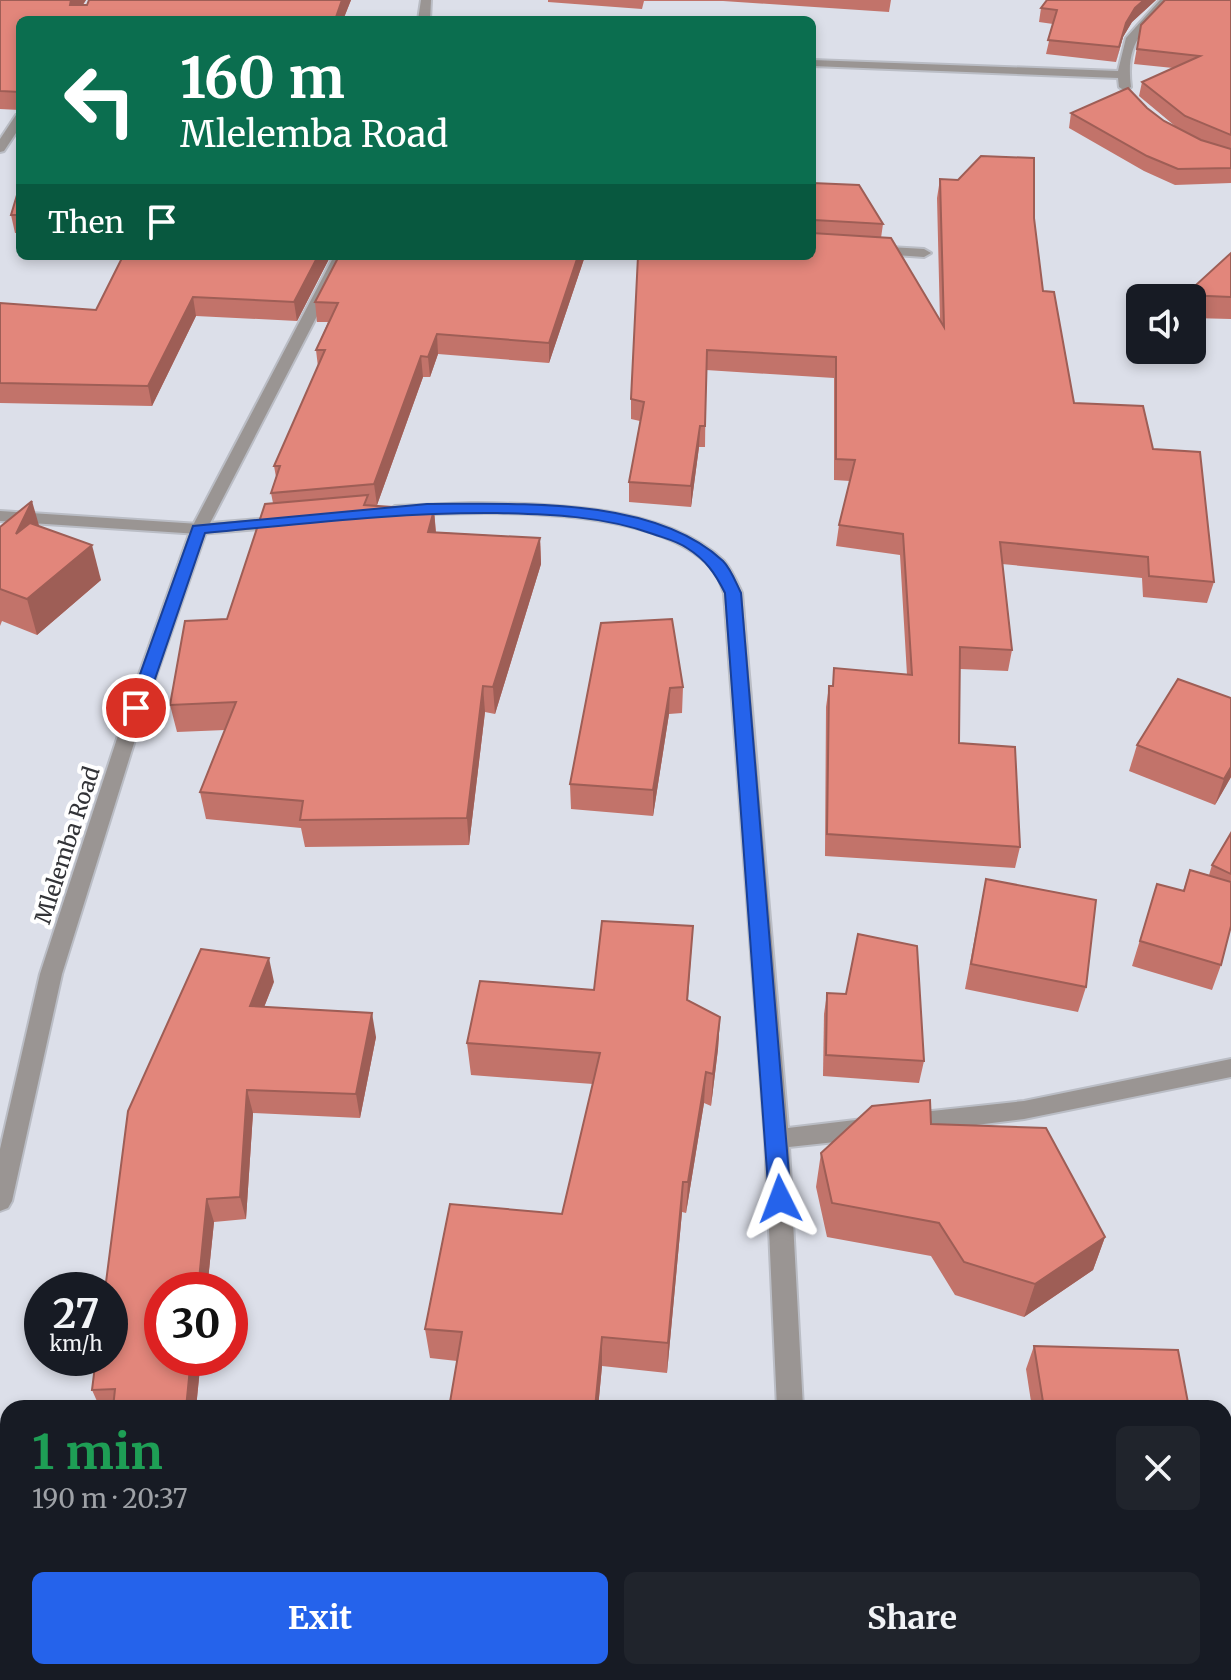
<!DOCTYPE html>
<meta charset="utf-8">
<style>
:root{--surface:#171b24;--page:#20242c;--text:#f1f3f6;--muted:#9ea1a6;--accent:#2563eb}
body{margin:0;font-family:Merriweather,serif;background:var(--page);color:var(--text);height:100vh;display:flex;flex-direction:column;font-size:30px;white-space:nowrap}
*{box-sizing:border-box;margin:0}
p{font-size:26px;color:var(--muted)}
.icon{flex:none;width:44px;height:44px;fill:none;stroke:currentColor;stroke-width:2;stroke-linecap:round;stroke-linejoin:round}
.map{position:relative;flex:1;overflow:hidden}
.sheet{position:absolute;left:0px;top:1400px;width:1232px;height:280px;display:flex;flex-direction:column;background:var(--surface);border-radius:24px 24px 0 0;box-shadow:0 4px 12px #0003}
.sheet>*{flex:none}
.hud{position:absolute;left:16px;top:16px;width:800px;height:244px;border-radius:12px;box-shadow:0 4px 12px #0003;background:#0b6e4f;color:#fff;overflow:hidden}
.fabs{position:absolute;left:1126px;top:284px;display:grid;gap:16px}
.fabs a{display:grid;place-items:center;width:80px;height:80px;border-radius:12px;background:var(--surface);box-shadow:0 4px 12px #0003;font-size:40px}
.speed{position:absolute;left:24px;top:1272px;display:flex;gap:16px;font-size:40px;font-weight:700;text-align:center}
.speed>*{display:grid;place-content:center;width:104px;height:104px;border-radius:50%;background:var(--surface);box-shadow:0 4px 12px #0003;line-height:1}
.speed small{font-size:20px;font-weight:400}
.speed .limit{border:12px solid #d22;background:#fff;color:#111}
.pin{position:absolute;display:grid;place-items:center;width:68px;height:68px;color:#fff;margin:-34px;border:4px solid #fff;border-radius:50%;box-shadow:0 2px 8px #0007}
.me{position:absolute;width:88px;margin:-44px;rotate:357deg;stroke-linejoin:round;filter:drop-shadow(0 0 6px #0008)}
.turn{display:flex;align-items:center;gap:28px;height:168px;padding:0 32px;font-size:36px}
.turn .icon{width:104px;height:104px;stroke-width:2.5}
.turn b{display:block;font-size:56px;line-height:68px}
.then{display:flex;align-items:center;height:76px;padding:0 32px;background:#0003;gap:16px;font-size:30px}
.round{display:grid;place-items:center;flex:none;width:84px;height:84px;border-radius:12px;background:var(--page)}
.summary{display:flex;align-items:center;justify-content:space-between;height:136px;padding:0 32px}
h1{font-size:48px;font-weight:700;line-height:60px;color:#1e9e55}
.button{display:flex;gap:16px;margin-top:auto;padding:16px 32px}
.button a{flex:1;height:92px;border-radius:12px;background:var(--accent);color:#fff;font-size:32px;font-weight:700;line-height:92px;text-align:center}
.button a+a{background:var(--page);color:var(--text)}
.map>svg:first-child{display:block}
.lines{fill:none;stroke-linecap:round;stroke-linejoin:round}
.minor-casing{stroke:#babdc5;stroke-width:4}
.tertiary-casing{stroke:#babdc5;stroke-width:4}
.minor{fill:#9a9593;fill-rule:evenodd}
.tertiary{fill:#9a9593;fill-rule:evenodd}
.wall{fill:#c2736a}
.shaded-wall{fill:#9e5e56}
.building{fill:#e2867b;stroke:#9e5e56;stroke-width:2}
.route{fill:#2563eb;stroke:#184099;stroke-width:2}
.labels{text-anchor:middle;stroke-width:8;stroke-linejoin:round;paint-order:stroke}
.street-label{font-size:22px;fill:#323337;stroke:#fff}
</style>
<div class="map">
<svg width="1231" height="1680" viewBox="0 0 1231 1680">
<rect width="100%" height="100%" fill="#dcdfe9"/>
<g class="lines">
<defs>
<g id="minor">
<path d="M1160,0h11c-27,31 -46,41 -40,87l-6,4 -6,-4 -1,-9 -306,-12v-6l306,11 8,-33z"/>
<path d="M20,114v13l-16,24 -4,1v-13l16,-24z"/>
<path d="M872,246l52,3 7,4 -7,4 -57,-4 -2,-3z"/>
<path d="M471,503c78,1 192,1 253,58 8,9 13,21 18,32l46,535 84,-10 8,3 4,7 -4,7 -8,3 -83,9 14,261h-26l-12,-269 -41,-546c-3,-7 -5,-16 -10,-22 -55,-68 -239,-60 -319,-55l-8,-5 8,-5z"/>
<path d="M0,511l199,13 84,-7 8,5 -8,5 -84,7 -199,-13z"/>
<path d="M1231,1059v18l-207,42 -120,15 -8,-3 -4,-7 4,-7 8,-3 120,-13z"/>
<path d="M787,1672h30l1,8h-30z"/>
</g>
<g id="tertiary">
<path d="M421,0h10l-1,20h-12z"/>
<path d="M334,256h14l-141,273 -62,179 -83,266 -50,227 -4,7 -8,3v-62l40,-175 87,-266 64,-179z"/>
</g>
</defs>
<use href="#minor" class="minor-casing"/>
<use href="#tertiary" class="tertiary-casing"/>
<use href="#minor" class="minor"/>
<use href="#tertiary" class="tertiary"/>
</g>
<g class="wall">
<path d="M0,0h86l-3,5h4l2,-5h262l-8,20h-323v90l-20,-1z"/>
<path d="M548,0h343l-2,12 -166,-11h-79l-2,8 -94,-7z"/>
<path d="M1045,0h111l-24,22 -9,15 -7,25 -70,-8 7,-30 -14,-2 2,-14 6,-8z"/>
<path d="M1231,0v183l-56,2 -31,-14 -75,-43 2,-15 76,-5 17,13 11,5 -36,-30 3,-14 31,-14 -39,-4 7,-39z"/>
<path d="M940,179l94,39 9,73 31,112 79,46 61,133 -7,21 -64,-6 -1,-19 -140,-14 10,86 -4,21 -48,-2 -1,74 61,104 -5,21 -190,-12 1,-149 3,-21 78,-11 -7,-120 -64,-9 3,-21 11,-44 -16,-1v-102l-128,-8 -1,77h-6l-8,60 -62,-5v-20l11,-61 -9,-2v-20l181,-216 71,41 -2,14 59,83 -3,-123z"/>
<path d="M20,185v48h-5l-4,-18z"/>
<path d="M1231,253v66l-39,-1v-20h-8l1,-3z"/>
<path d="M339,256h246l-36,107 -111,-9 -8,23h-7l-46,128 -8,1 65,4 2,22 104,6 1,26 -46,150 -10,-2 -16,133 -164,2 -4,-19 -95,-9 -6,-27 25,-62 -48,2 -7,-27 57,-86 46,-116 -2,-10 5,-16 -2,-11 44,-99 -2,-17 12,-28h-11l-2,-20z"/>
<path d="M330,257l-33,64 -101,-5 -44,90 -152,-3v-100l96,7z"/>
<path d="M0,527h39l62,53 -64,55 -35,-14 -2,5z"/>
<path d="M601,623l82,64 -1,26 -13,1 -16,102 -82,-7 -1,-25z"/>
<path d="M1231,698v79l-16,28 -86,-34 8,-26z"/>
<path d="M1231,833v93l-10,39 -9,25 -80,-24 25,-82 26,7 7,-21 19,5 3,-10z"/>
<path d="M986,879l100,108 -8,25 -113,-23z"/>
<path d="M693,926l-5,74 32,17 -2,32 -7,57 -7,-3 -18,110 -4,-1 -15,161 -65,-7 -4,42h-149l8,-47 -27,-3 -5,-29 137,-115 31,-130 -122,-9 -4,-32 127,-53z"/>
<path d="M274,982l-10,25 112,30 -16,81 -107,-5 -7,106 -32,3 -7,68h-45l39,68 -5,50h-96l-8,-18z"/>
<path d="M827,993l97,68 -5,22 -96,-7 1,-62z"/>
<path d="M931,1124l174,113 -12,33 -69,47 -69,-22 -24,-39 -104,-19 -11,-50 5,-34z"/>
<path d="M1034,1346l155,62h-157l-6,-39z"/>
<path d="M1224,1487l7,18v126l-7,1z"/>
<path d="M849,1672h179l2,8h-179z"/>
</g>
<g class="shaded-wall">
<path d="M71,0h15l-13,18 -3,-16z"/>
<path d="M342,0h9l-8,20h-8z"/>
<path d="M1144,0h12l-24,22 -9,15 -7,25 10,-39 9,-15z"/>
<path d="M318,256h12v1l-33,64 -3,-19z"/>
<path d="M578,256h7l-36,107v-20z"/>
<path d="M193,297l3,19 -44,90 -4,-20z"/>
<path d="M437,334l1,20 -8,23 -2,-20z"/>
<path d="M421,356l2,21 -46,128 -3,-21z"/>
<path d="M700,426l-1,21 -8,60v-21z"/>
<path d="M32,501l10,35 -26,-2z"/>
<path d="M434,510l2,27 -8,-5z"/>
<path d="M540,538l1,26 -46,150 -2,-27z"/>
<path d="M92,545l9,35 -64,55 -10,-36z"/>
<path d="M483,686l2,26 -16,133 -2,-27z"/>
<path d="M670,688l-1,26 -16,102v-26z"/>
<path d="M1231,767v10l-16,28 9,-26z"/>
<path d="M269,958l5,24 -19,48 -5,-24z"/>
<path d="M372,1013l4,24 -16,81 -4,-24z"/>
<path d="M720,1017l-2,32 -7,57 2,-32z"/>
<path d="M706,1072l-2,31 -18,110 2,-31z"/>
<path d="M247,1090l6,23 -7,106 -6,-22z"/>
<path d="M683,1182l-1,30 -15,161 1,-30z"/>
<path d="M207,1199l7,23 -7,68h-9z"/>
<path d="M1105,1237l-12,33 -69,47 11,-33z"/>
<path d="M602,1337v29l-4,42h-3z"/>
<path d="M191,1358h10l-5,50h-10z"/>
</g>
<g class="building">
<path d="M0,0h71l-1,5h17l2,-5h253l-7,20h-315v72l-20,-1z"/>
<path d="M1047,0h97l-9,8 -9,15 -7,24 -71,-7 9,-30 -16,-2z"/>
<path d="M1165,0h66v135l-46,-19 -43,-34 58,-26 -63,-7 4,-24z"/>
<path d="M1128,88l19,20 17,13 37,19 30,9v19l-53,1 -31,-13 -76,-43z"/>
<path d="M981,156l53,2v60l9,73 11,1 20,111 69,3 10,43 47,3 14,130 -65,-6 -1,-19 -148,-15 12,108 -52,-3 -1,96 56,4 5,100 -193,-13 2,-148h4l1,-18 78,7 -9,-141 -64,-9 16,-65 -19,-1v-102l-129,-7 -2,76h-5l-9,60 -62,-4 15,-80 -13,-3 7,-143h174v-23l79,5 53,89 -4,-148 18,1z"/>
<path d="M812,183l47,2 24,39 -69,-4 -2,1z"/>
<path d="M20,185v30h-9z"/>
<path d="M1231,253v44l-46,-2z"/>
<path d="M123,256h195l-24,46 -101,-5 -45,89 -148,-3v-80l96,7z"/>
<path d="M339,256h239l-29,87 -112,-9 -9,23 -7,-1 -47,128 -103,9 9,-27h-6l51,-116h-9l22,-47 -23,-1z"/>
<path d="M368,495l-4,10 70,5 -6,22 112,6 -47,149 -10,-1 -16,132 -167,2 3,-19 -103,-9 36,-90 -66,3 15,-84 42,-2 38,-115z"/>
<path d="M32,501l-16,33 14,-11 62,22 -65,54 -27,-10v-62z"/>
<path d="M672,619l11,68 -13,1 -17,102 -83,-6 31,-161z"/>
<path d="M1178,679l53,19v69l-7,12 -87,-34z"/>
<path d="M1231,833v41l-19,-9z"/>
<path d="M1190,870l41,12v44l-10,39 -81,-24 17,-57 27,7z"/>
<path d="M986,879l110,21 -10,87 -115,-23z"/>
<path d="M602,921l91,5 -6,74 33,17 -7,57 -7,-2 -18,110h-5l-15,161 -66,-6 -7,71h-146l13,-76 -37,-3 25,-125 112,10 38,-161 -133,-10 13,-62 114,9z"/>
<path d="M858,934l59,12 7,115 -98,-6 1,-62 19,1z"/>
<path d="M201,949l68,9 -19,48 122,7 -16,81 -109,-4 -7,107 -33,2 -9,91h-36v68h29l-5,50h-73l2,-19 -23,1 4,-32h14v-68h-5l23,-179z"/>
<path d="M930,1100l1,24 115,4 59,109 -70,47 -71,-22 -25,-39 -107,-20 -11,-50 51,-47z"/>
<path d="M1034,1346l144,4 11,58h-145z"/>
<path d="M1224,1487l7,18v108l-7,2z"/>
<path d="M41,1672l144,8h-147z"/>
<path d="M198,1672h105l-3,8h-104z"/>
<path d="M859,1672h169l2,8h-170z"/>
</g>
<path class="route" d="M427,504c90,0 226,-8 296,57 8,8 13,22 18,32l50,606 -4,7 -7,2 -8,-2 -3,-7 -44,-606c-10,-20 -19,-33 -38,-45 -10,-7 -23,-10 -34,-14 -50,-18 -104,-20 -156,-21 -98,-1 -195,11 -292,20l-60,175 -9,6 -8,-6 65,-182z"/>
<g class="labels">
<g class="street-label">
<text transform="translate(67 845) rotate(-72)" y="8">Mlelemba Road</text>
</g>
</g>
</svg>
<div class="fabs">
<a><svg class="icon" aria-label="sound" viewBox="0 0 24 24"><path d="M4 9h4l5-4v14l-5-4H4zM17 9q2 3 0 6"/></svg></a>
</div>
<div class="speed"><div>27<small>km/h</small></div><div class="limit">30</div></div>
<div class="pin" style="left:136px;top:708px;background:#d93025"><svg class="icon" aria-label="arrive" viewBox="0 0 24 24"><path d="M6 21V4h12l-3 4 3 4H6"/></svg></div>
<svg class="me" style="left:780px;top:1199px" viewBox="-20 -20 40 40"><path d="M0-17L14 15 0 8-14 15z" fill="#2563eb" stroke="#fff" stroke-width="4"/></svg>
<div class="hud">
<div class="turn"><svg class="icon" aria-label="left" viewBox="0 0 24 24"><path d="M17 20v-9H6M10 6l-5 5 5 5"/></svg><div><b>160 m</b>Mlelemba Road</div></div>
<div class="then">Then<svg class="icon" aria-label="arrive" viewBox="0 0 24 24"><path d="M6 21V4h12l-3 4 3 4H6"/></svg></div>
</div>
<section class="sheet">
<div class="summary"><div><h1>1 min</h1><p>190 m · 20:37</p></div><a class="round"><svg class="icon" aria-label="close" viewBox="0 0 24 24"><path d="M6 6l12 12M18 6L6 18"/></svg></a></div>
<div class="button"><a>Exit</a><a>Share</a></div>
</section>
</div>
